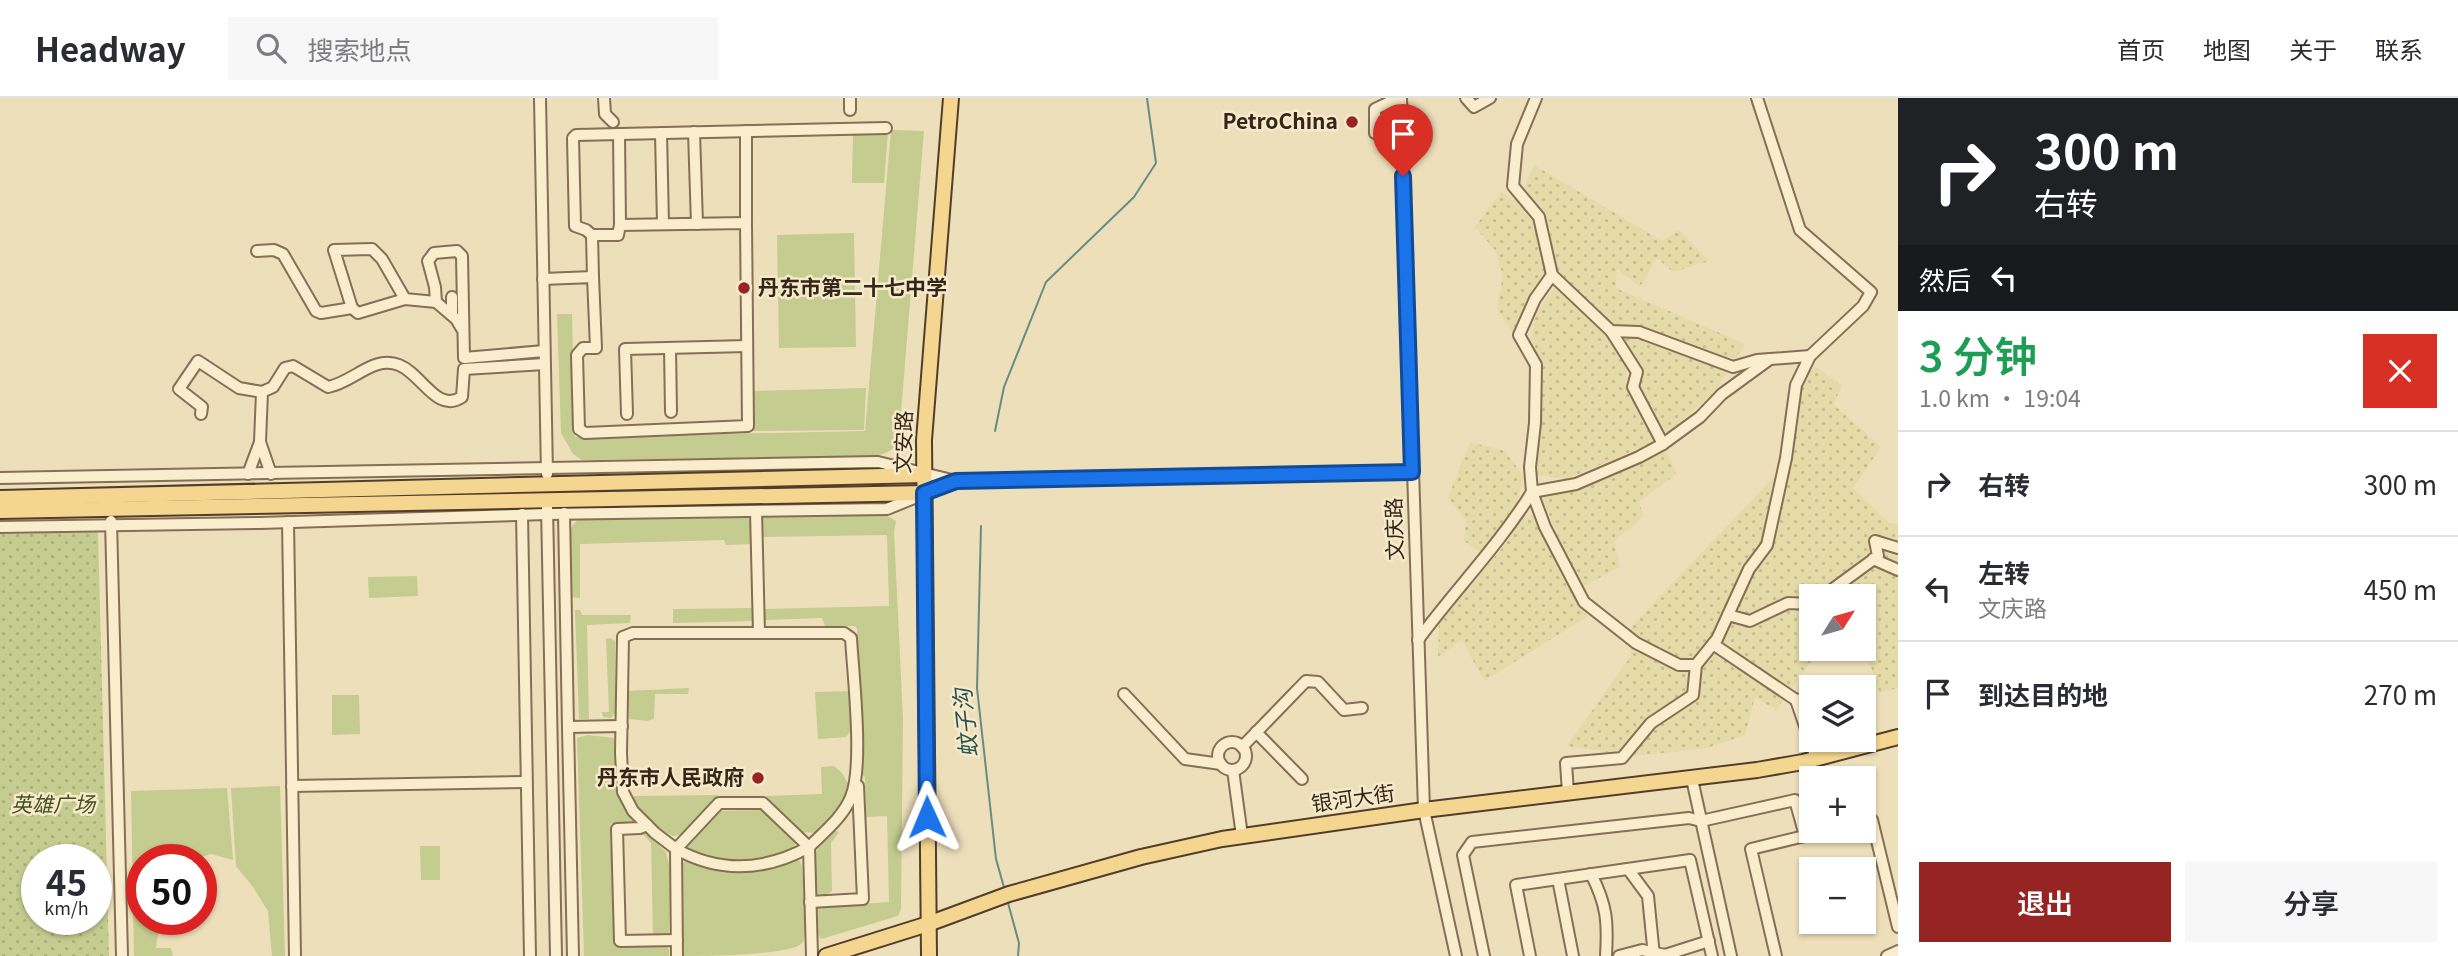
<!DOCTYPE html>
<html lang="zh">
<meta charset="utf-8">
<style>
:root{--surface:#fff;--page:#f7f7f7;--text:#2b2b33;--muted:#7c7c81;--line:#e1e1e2;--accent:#952423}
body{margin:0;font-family:Georgia,"Noto Sans SC",serif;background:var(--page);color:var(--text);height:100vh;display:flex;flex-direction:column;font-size:26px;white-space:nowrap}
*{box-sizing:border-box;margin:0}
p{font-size:23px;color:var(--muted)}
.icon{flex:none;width:38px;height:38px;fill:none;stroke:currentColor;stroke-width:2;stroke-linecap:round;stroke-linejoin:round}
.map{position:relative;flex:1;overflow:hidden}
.side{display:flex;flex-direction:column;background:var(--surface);width:560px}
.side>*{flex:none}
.banner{background:#202124;color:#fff;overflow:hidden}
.needle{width:46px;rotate:53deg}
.fabs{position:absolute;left:1799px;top:486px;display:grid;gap:14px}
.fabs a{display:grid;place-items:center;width:77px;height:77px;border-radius:0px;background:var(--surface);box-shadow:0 2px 5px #0004;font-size:35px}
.speed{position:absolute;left:21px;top:746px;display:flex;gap:14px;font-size:35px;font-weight:700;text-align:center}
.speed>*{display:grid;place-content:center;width:91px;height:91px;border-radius:50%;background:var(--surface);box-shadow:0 2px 5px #0004;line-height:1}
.speed small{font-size:18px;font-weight:400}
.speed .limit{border:10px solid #d22;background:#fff;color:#111}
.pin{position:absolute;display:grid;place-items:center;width:60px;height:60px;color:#fff;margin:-72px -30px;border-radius:50% 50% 50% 0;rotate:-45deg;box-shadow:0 0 7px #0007}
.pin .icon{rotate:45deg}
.me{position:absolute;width:77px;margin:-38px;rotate:359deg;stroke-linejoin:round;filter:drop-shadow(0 0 5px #0008)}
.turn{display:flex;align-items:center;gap:24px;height:147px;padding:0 21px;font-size:32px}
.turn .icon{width:91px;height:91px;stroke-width:2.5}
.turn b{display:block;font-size:49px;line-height:60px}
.then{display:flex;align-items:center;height:66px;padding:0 21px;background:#0003;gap:14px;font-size:26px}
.round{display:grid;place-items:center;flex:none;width:74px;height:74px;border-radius:0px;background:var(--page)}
.summary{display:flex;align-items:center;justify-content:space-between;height:119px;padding:0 21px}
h1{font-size:42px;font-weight:600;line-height:52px;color:#1e9e55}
.primary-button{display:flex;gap:14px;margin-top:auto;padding:14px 21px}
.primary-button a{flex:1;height:80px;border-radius:0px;background:var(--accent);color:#fff;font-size:28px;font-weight:600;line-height:80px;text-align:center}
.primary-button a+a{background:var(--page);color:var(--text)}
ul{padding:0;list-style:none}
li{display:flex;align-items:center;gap:21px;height:105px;padding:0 21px;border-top:2px solid var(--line)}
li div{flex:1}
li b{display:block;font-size:26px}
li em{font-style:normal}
header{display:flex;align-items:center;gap:42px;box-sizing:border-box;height:98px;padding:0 35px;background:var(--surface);border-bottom:2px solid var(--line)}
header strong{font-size:33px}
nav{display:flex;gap:38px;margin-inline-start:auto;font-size:24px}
.search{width:490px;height:63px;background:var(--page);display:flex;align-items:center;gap:18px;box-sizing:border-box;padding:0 24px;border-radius:0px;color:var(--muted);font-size:26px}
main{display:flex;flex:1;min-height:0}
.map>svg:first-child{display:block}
.farmland{fill:url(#farmland-dots)}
.green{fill:#c4cc8f}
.park{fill:url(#park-dots);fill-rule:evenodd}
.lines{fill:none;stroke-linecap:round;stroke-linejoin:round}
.stream{stroke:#678c83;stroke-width:2}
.minor-casing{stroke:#856f55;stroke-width:14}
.major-casing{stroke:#523d2a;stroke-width:18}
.minor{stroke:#f9edcd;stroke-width:10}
.major{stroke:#f4d690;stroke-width:14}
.route-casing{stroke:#114b97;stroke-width:18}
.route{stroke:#1a73e8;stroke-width:12}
.poi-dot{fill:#952423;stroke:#f6eaca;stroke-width:2.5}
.labels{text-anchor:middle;stroke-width:5;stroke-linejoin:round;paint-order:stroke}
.poi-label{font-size:21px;font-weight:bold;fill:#34271a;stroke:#f6eaca;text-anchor:end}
.street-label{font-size:21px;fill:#34271a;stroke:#f6eaca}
.park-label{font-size:21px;font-style:italic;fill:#445120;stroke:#f6eaca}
.water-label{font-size:23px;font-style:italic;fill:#295452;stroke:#f6eaca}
</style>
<header>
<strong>Headway</strong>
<div class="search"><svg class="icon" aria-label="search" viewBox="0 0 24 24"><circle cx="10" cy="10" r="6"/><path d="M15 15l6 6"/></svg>搜索地点</div>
<nav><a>首页</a><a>地图</a><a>关于</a><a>联系</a></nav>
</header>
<main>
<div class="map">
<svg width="1898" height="858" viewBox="0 0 1898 858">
<defs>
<pattern id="farmland-dots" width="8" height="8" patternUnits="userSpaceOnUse" patternTransform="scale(1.75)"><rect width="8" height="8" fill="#e4dba8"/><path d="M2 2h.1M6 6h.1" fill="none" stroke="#c4bc90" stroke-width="1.8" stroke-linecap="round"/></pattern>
<pattern id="park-dots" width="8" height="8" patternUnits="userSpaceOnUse" patternTransform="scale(1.75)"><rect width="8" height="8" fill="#c4cc8f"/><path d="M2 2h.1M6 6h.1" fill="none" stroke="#a9af7b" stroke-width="1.8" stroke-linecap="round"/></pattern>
</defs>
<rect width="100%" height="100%" fill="#eedfbb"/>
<g class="farmland">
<path d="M1534,67l128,76 17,-11 30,31 -36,11 -16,-14 -17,29 -23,-18 -1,19 129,56 -30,47 -48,43 -28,-46 4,-22 -52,-63 -37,-35 -4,-38 -26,-43z"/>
<path d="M1501,94l17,11 23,30 5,36 -33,64 -16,-25 6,-32 -8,-26 -20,-23z"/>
<path d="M1555,189l44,40 28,39 -2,18 30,58 -89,37 -29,-4 5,-111 -11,-26 5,-24z"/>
<path d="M1815,268l27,20 -9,18 48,43 -28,41 36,35 9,1v164l-18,5 -16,-46v-50h-53v52h9l-44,61 -21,-13 -10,38 -38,13 -72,8 -68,-10 64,-90 -4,-25 165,-173 11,-76z"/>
<path d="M1470,344l35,9 19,26 -9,30 -32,47 -19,-13 2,-21 -18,-22z"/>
<path d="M1666,352l10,24 -37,28 5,15 -30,24 6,26 -40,21 -38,-90 62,-18z"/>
<path d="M1535,416l53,102 -104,65 -22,-41 -24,17 1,-35 64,-75 20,-28z"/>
</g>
<g class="green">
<path d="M891,32l33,1 -25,306c-4,12 -10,16 -23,19l-294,4 -9,-6 -12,-21 -4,-119h15l3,123 290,-6z"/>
<path d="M853,34h35l-4,51h-32z"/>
<path d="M854,135l2,114 -77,1 -2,-113z"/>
<path d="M866,290l-2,42 -110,1 -2,-40z"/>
<path d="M881,414l15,9 -2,11 9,186 -2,191 -3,7 -77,23 -6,-11 1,-21 73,-5 -2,-86 -21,1 -1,-39 -3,-4 -5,-145 -2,-3h-30l-3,-8 -57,2 -1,-11 125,-3 -2,-71 -125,2v-24z"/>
<path d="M750,416l2,30 -26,1 -2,-5 -144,4v54l-9,-1c0,-17 -7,-59 2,-72 4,-5 8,-7 14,-9z"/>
<path d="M417,478l1,20 -49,2 -1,-21z"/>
<path d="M752,510l1,13 -80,2v-14z"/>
<path d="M575,512h5l2,5h49l-1,8 -43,2 2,94h-10z"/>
<path d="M610,540l5,3v72l-4,5 -8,-1 -1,-5h7l-3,-73z"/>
<path d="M689,590l-1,6h-33l-1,25 -7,2 -18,-2 -2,-28z"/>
<path d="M850,593v41l-4,5 -28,2 -3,-47z"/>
<path d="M332,597h27l1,39 -28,1z"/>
<path d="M588,637l26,3c2,30 1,57 19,82l-1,4h-22l4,122h52l3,3v7h-85l-7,-218z"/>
<path d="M834,668l8,7 8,14 -14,26 -21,20 -13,-1 -36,-36 56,-2 -1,-27z"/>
<path d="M280,688l5,170h-13l-4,-45 -15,-24 -17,-21 -5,-78z"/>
<path d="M227,690l6,72 -22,-6 -16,5h-53v60h18l-4,29h15l2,8h-39l-3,-165z"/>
<path d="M718,697l-37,40 -9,1 -23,-14 -17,-22 2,-4z"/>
<path d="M767,712l28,28v7c-28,23 -75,20 -106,4l-3,-7 31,-31z"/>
<path d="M835,733l4,1 -8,11 1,48c-6,5 -10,5 -17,3 -2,-36 -8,-38 20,-63z"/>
<path d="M646,735l20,19 4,16 -1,65 -2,4h-12l-2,-2 -2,-92 -8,-9z"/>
<path d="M420,748h20v34h-19z"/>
<path d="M793,761l7,2 2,6c1,16 6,62 1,75 -9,14 -101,14 -121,14l-3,-85 3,-8 7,-3 9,4z"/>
</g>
<path class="park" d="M98,434l11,424h-109v-422zM37,761h59v60h-59z"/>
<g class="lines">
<g class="stream">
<path d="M995,333l9,-44 42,-105 88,-85 22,-34 -9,-65"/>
<path d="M981,428l-4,162 19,171 9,32"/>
<path d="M1008,805l11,40 -1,13"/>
</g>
<defs>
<g id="minor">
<path d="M540,0l7,376"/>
<path d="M604,0l1,16 8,8"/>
<path d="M850,0v12"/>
<path d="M1398,0l-23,11v24l28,16"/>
<path d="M1401,0l23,712 32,146"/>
<path d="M1466,0l8,9 16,-9"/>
<path d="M1536,0l-19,46 -4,42 26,31 13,58 59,56 28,1 94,35 24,-7 53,-4"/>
<path d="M694,34l3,92"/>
<path d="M661,35l2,91"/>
<path d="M619,36l1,91"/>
<path d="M746,125v-92"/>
<path d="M592,137l1,42"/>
<path d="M257,153l17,-1 9,4 33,57 5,2 31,-5 -18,-58 38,-1 10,10 23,40 31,3 -1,-15 -7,-26 6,-8 23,-2 5,5 2,102 80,-7"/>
<path d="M1552,177l-17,24 -16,36 17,30 -1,58 -5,44 2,25 44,-8 63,-27 24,-13"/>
<path d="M543,181l50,-2 3,71h-13l-6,7 2,74 6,4 163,-7 -2,-203 -126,2 -2,10h-26l-6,-5 -11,-4 -2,-88 3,-3 310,-7"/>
<path d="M436,204l20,17 6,10"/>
<path d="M352,210l6,5 47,-14"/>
<path d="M452,217v-18"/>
<path d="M1611,233l26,41 -4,15 30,57 37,-27 22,-23 48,-35"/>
<path d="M670,250l1,64"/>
<path d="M201,316l1,-7 -23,-18 19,-28 41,27 23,4"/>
<path d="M627,316l-2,-65 122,-3"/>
<path d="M248,376l12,-32"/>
<path d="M271,376l-11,-32 2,-50 11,-5 12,-19 8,-2 35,21c26,-5 45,-32 71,-22 23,9 38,49 63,32l2,-28 81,-5"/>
<path d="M0,380l878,-16 78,19 -69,28 -340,5 -287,9 -260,4"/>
<path d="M956,383l456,-9"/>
<path d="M547,409l9,449"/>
<path d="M756,413l3,122"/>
<path d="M564,415l4,214 54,-1"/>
<path d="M522,416l8,442"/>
<path d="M111,423l11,435"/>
<path d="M288,424l7,434"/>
<path d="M1873,461l25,11"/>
<path d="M1822,499l56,-41 -3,-15 23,7"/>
<path d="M1728,517l22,6 38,-18 23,1"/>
<path d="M1418,542c37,-50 81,-95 114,-148l13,35 39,75 52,41 43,22h17l21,-26 32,-70 18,-24 19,-87 10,-73 14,-29 53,-50 8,-14 -71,-62 -43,-132"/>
<path d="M1713,546l83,56 20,58"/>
<path d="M1864,595l5,-1"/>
<path d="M1124,596l61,65 36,5"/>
<path d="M1796,602l15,-2"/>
<path d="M568,629l5,229"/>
<path d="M1256,634l46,47"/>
<circle cx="1232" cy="658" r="14"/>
<path d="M1242,649l64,-66 12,1 26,28 18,-2"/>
<path d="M1233,672l9,66"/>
<path d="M1692,681l39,177"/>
<path d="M292,688l233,-4"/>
<path d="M1568,695l-2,-30 56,-5 29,-35 42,-28 3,-30"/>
<path d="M719,705h44l46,44c-44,24 -88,27 -133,2z"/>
<path d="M1864,723l8,-1 26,107"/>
<path d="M647,727l-7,3 -23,1 3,112 57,-1"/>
<path d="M1628,771l20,27 6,60"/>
<path d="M1591,776c16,31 17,48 15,82"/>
<path d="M1558,781l15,77"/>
<path d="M810,804l53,-3 -5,-113"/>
<path d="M677,858l-1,-107 -21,-16 -22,-22 -10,-19 -2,-39 2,-116 10,-4h211l7,5c2,36 13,128 0,159 -8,20 -27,35 -42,50l3,109"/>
<path d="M1484,858l-21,-101 9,-13 217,-24 12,3 94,-21 10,36"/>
<path d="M1530,858l-14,-71 174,-25 22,96"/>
<path d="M1619,858l23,-6 23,5 44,-14"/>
<path d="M1776,858l-25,-107 74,-18"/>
<path d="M1887,858l11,-5"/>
</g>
<g id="major">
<path d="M0,400l924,-23"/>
<path d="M0,413l924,-18"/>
<path d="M826,858l102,-32 81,-30 132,-37 81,-18 202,-29 333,-40 46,-8 95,-25"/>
<path d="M929,858l-5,-516 27,-342"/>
</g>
</defs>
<use href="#minor" class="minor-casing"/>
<use href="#major" class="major-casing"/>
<use href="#minor" class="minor"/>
<use href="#major" class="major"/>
</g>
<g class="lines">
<defs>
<path id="route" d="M927,719l-3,-324 32,-12 456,-9 -9,-296"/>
</defs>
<use href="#route" class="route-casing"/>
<use href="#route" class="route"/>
</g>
<g class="poi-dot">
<circle cx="1352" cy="24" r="7"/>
<circle cx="744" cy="190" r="7"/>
<circle cx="758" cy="680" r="7"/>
</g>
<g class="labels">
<g class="poi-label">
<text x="1338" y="31">PetroChina</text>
<text x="758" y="197" text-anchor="start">丹东市第二十七中学</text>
<text x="744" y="687">丹东市人民政府</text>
</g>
<g class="street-label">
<text transform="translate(904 344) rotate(-88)" y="7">文安路</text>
<text transform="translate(1395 431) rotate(-92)" y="7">文庆路</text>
<text transform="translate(1353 701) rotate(-8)" y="7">银河大街</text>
</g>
<g class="park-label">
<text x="53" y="714">英雄广场</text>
</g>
<g class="water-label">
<text transform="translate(966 625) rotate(-96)" y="8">蚊子沟</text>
</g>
</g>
</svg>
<div class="fabs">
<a><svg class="needle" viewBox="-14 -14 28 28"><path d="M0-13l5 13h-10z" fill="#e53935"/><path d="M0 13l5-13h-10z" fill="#7c7c81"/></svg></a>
<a><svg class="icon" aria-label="layers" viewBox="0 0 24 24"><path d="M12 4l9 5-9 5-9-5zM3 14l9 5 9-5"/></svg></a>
<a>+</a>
<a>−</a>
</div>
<div class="speed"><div>45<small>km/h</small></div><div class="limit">50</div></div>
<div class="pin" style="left:1403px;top:78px;background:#d93025"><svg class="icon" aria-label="arrive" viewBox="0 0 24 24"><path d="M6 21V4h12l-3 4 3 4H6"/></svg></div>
<svg class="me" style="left:927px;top:719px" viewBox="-20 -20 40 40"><path d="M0-17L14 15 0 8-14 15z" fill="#1a73e8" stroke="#fff" stroke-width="4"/></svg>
</div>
<section class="side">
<div class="banner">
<div class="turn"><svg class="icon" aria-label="right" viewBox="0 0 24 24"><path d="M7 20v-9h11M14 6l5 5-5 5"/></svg><div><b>300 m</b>右转</div></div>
<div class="then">然后<svg class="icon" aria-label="left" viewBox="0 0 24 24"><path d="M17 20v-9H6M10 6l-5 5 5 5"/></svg></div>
</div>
<div class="summary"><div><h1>3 分钟</h1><p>1.0 km · 19:04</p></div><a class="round" style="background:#d93025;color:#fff"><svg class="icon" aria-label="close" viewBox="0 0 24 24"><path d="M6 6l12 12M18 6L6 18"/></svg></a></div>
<ul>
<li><svg class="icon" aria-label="right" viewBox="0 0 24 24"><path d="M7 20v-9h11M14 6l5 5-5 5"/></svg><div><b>右转</b></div><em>300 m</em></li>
<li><svg class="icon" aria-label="left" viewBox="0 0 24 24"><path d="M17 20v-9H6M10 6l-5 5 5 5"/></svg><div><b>左转</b><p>文庆路</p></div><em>450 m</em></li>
<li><svg class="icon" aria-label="arrive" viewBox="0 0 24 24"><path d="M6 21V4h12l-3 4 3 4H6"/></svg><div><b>到达目的地</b></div><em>270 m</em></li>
</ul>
<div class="primary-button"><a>退出</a><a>分享</a></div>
</section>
</main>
